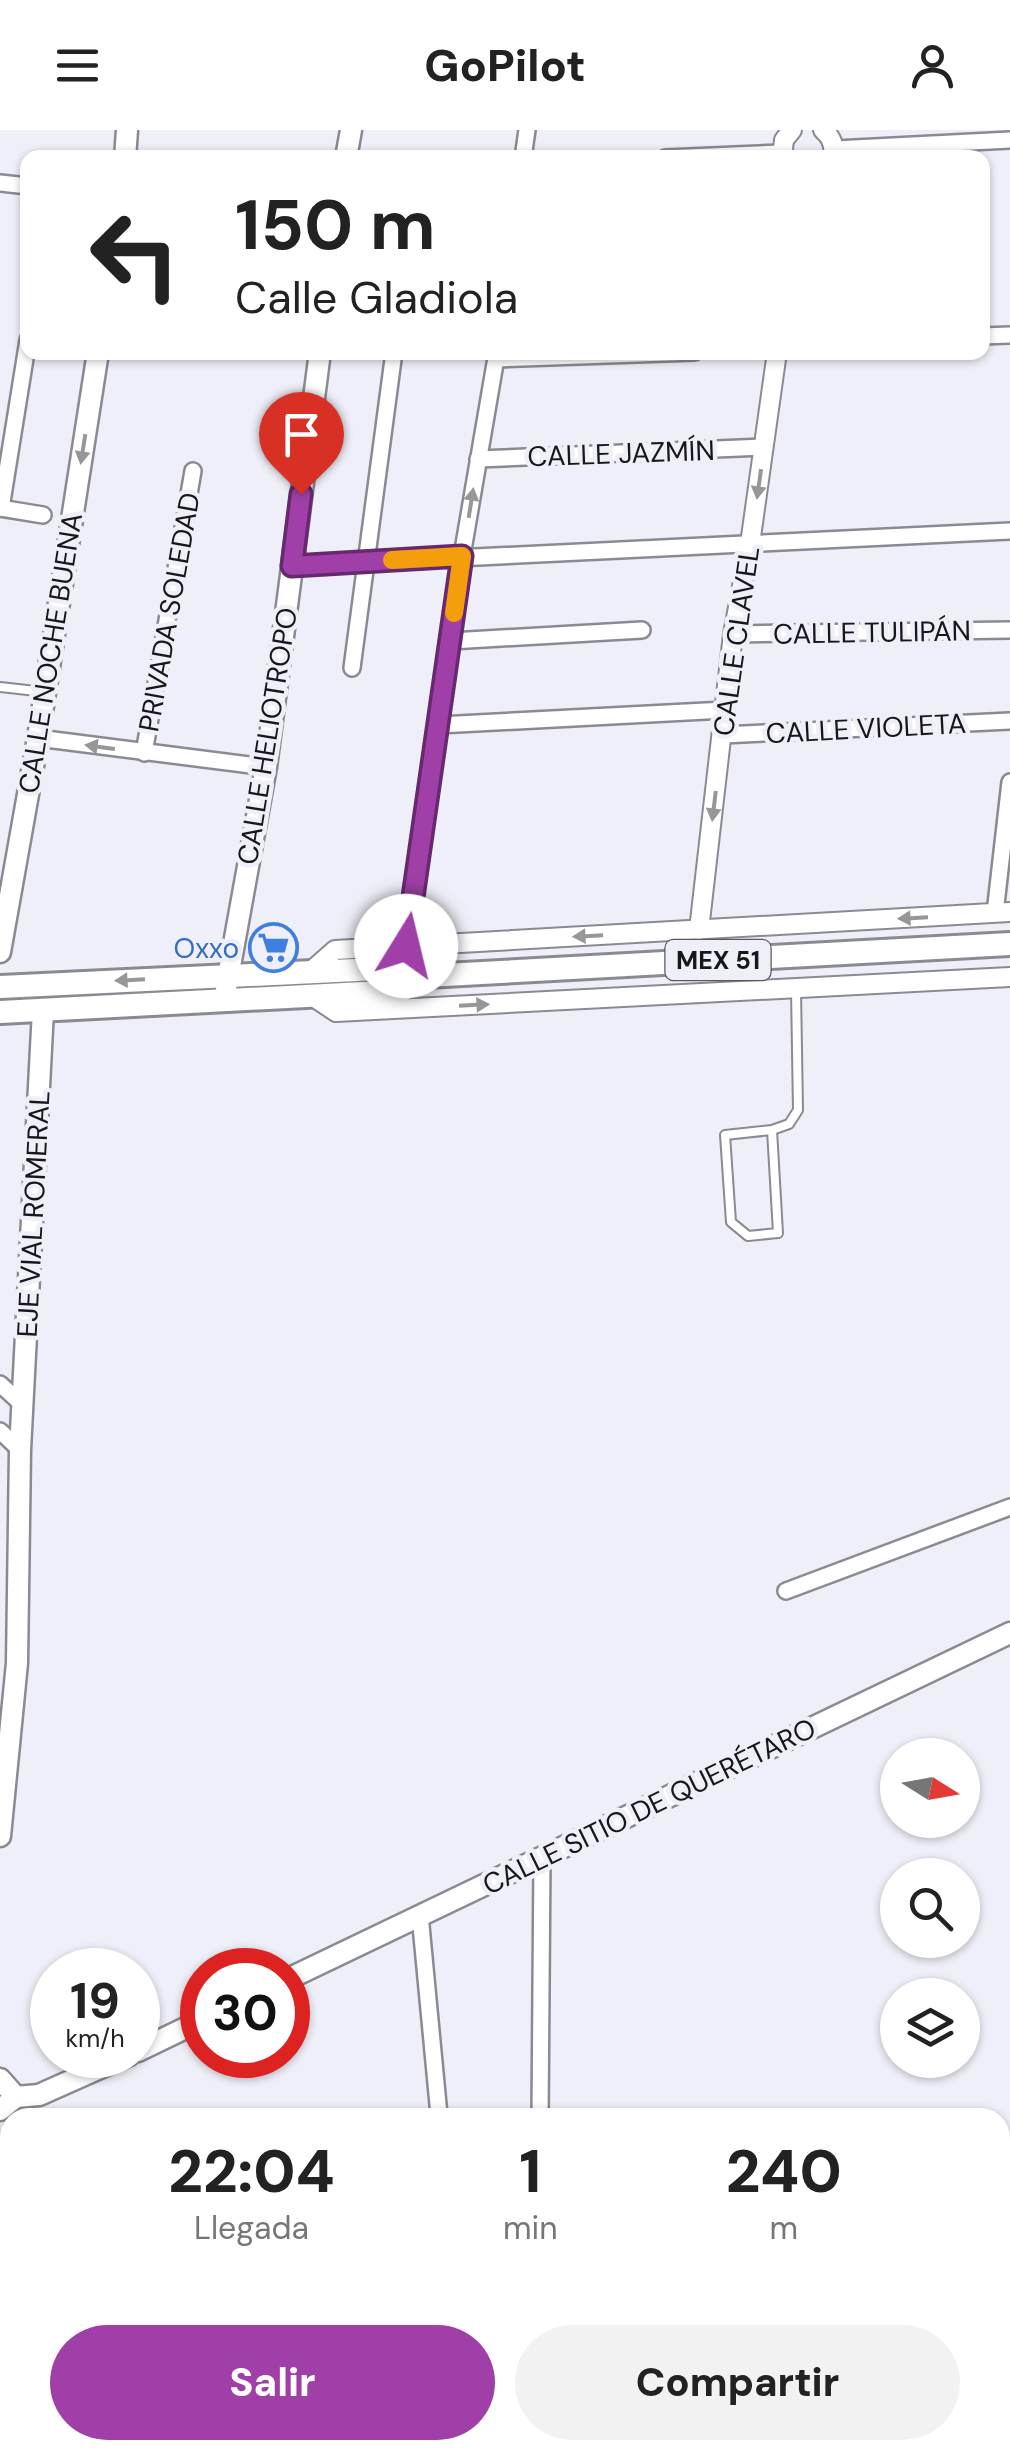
<!DOCTYPE html>
<html lang="es">
<meta charset="utf-8">
<style>
:root{--surface:#fff;--page:#f2f2f2;--text:#222;--muted:#767676;--accent:#9f3fa7}
body{margin:0;font-family:"DM Sans",sans-serif;background:var(--page);color:var(--text);height:100vh;display:flex;flex-direction:column;font-size:38px;white-space:nowrap}
*{box-sizing:border-box;margin:0}
p{font-size:32px;color:var(--muted)}
.icon{flex:none;width:55px;height:55px;fill:none;stroke:currentColor;stroke-width:2;stroke-linecap:round;stroke-linejoin:round}
.map{position:relative;flex:1;overflow:hidden}
.sheet{position:absolute;left:0px;top:1978px;width:1010px;height:352px;display:flex;flex-direction:column;background:var(--surface);border-radius:30px 30px 0 0;box-shadow:0 2px 8px #0004}
.sheet>*{flex:none}
.hud{position:absolute;left:20px;top:20px;width:970px;height:210px;border-radius:20px;box-shadow:0 2px 8px #0004;background:#fff;color:var(--text);overflow:hidden}
.needle{width:65px;rotate:101deg}
.fabs{position:absolute;left:880px;top:1608px;display:grid;gap:20px}
.fabs a{display:grid;place-items:center;width:100px;height:100px;border-radius:50%;background:var(--surface);box-shadow:0 2px 8px #0004;font-size:50px}
.speed{position:absolute;left:30px;top:1818px;display:flex;gap:20px;font-size:50px;font-weight:700;text-align:center}
.speed>*{display:grid;place-content:center;width:130px;height:130px;border-radius:50%;background:var(--surface);box-shadow:0 2px 8px #0004;line-height:1}
.speed small{font-size:25px;font-weight:400}
.speed .limit{border:15px solid #d22;background:#fff;color:#111}
.pin{position:absolute;display:grid;place-items:center;width:85px;height:85px;color:#fff;margin:-102px -42px;border-radius:50% 50% 50% 0;rotate:-45deg;box-shadow:0 0 10px #0007}
.pin .icon{rotate:45deg}
.me{position:absolute;width:110px;margin:-55px;rotate:9deg;stroke-linejoin:round;filter:drop-shadow(0 0 8px #0008)}
.turn{display:flex;align-items:center;gap:35px;height:210px;padding:0 50px;font-size:45px}
.turn .icon{width:130px;height:130px;stroke-width:2.5}
.turn b{display:block;font-size:70px;line-height:85px}
.eta{display:flex;justify-content:space-evenly;align-items:center;height:170px;text-align:center}
.eta b{font-size:60px;font-weight:800;line-height:70px}
.cta{display:flex;gap:20px;margin-top:auto;padding:20px 50px}
.cta a{flex:1;height:115px;border-radius:60px;background:var(--accent);color:#fff;font-size:40px;font-weight:800;line-height:115px;text-align:center}
.cta a+a{background:var(--page);color:var(--text)}
header{display:flex;justify-content:space-between;align-items:center;height:130px;padding:0 50px;background:var(--surface);font-size:45px;font-weight:800}
.map>svg:first-child{display:block}
.lines{fill:none;stroke-linecap:round;stroke-linejoin:round}
.service-casing{stroke:#8a8a93;stroke-width:12}
.minor-casing{stroke:#8a8a93;stroke-width:20}
.tertiary-casing{stroke:#8a8a93;stroke-width:22}
.secondary-casing{stroke:#8a8a93;stroke-width:25}
.primary-casing{stroke:#8a8a93;stroke-width:28}
.service{stroke:#fff;stroke-width:8}
.minor{stroke:#fff;stroke-width:15}
.tertiary{stroke:#fff;stroke-width:18}
.secondary{stroke:#fff;stroke-width:20}
.primary{stroke:#fff;stroke-width:22}
.oneway{fill:#979798}
.route-casing{stroke:#67296d;stroke-width:25}
.route{stroke:#9f3fa7;stroke-width:18}
.slow{stroke:#f59e0b;stroke-width:18}
.labels{text-anchor:middle;stroke-width:9;stroke-linejoin:round;paint-order:stroke}
.shield{fill:#efeff9;stroke:#58585d;stroke-width:2.5}
.shield-label{font-size:25px;font-weight:bold;fill:#17171a}
.street-label{font-size:28px;fill:#17171a;stroke:#efeff9}
.shop-label{font-size:28px;fill:#366cbe;stroke:#efeff9;text-anchor:end}
</style>
<header><svg class="icon" aria-label="menu" viewBox="0 0 24 24"><path d="M4 6h16M4 12h16M4 18h16"/></svg>GoPilot<svg class="icon" aria-label="person" viewBox="0 0 24 24"><circle cx="12" cy="8" r="4"/><path d="M4 21q1-7 8-7t8 7"/></svg></header>
<div class="map">
<svg width="1010" height="2329" viewBox="0 0 1010 2329">
<rect width="100%" height="100%" fill="#efeff9"/>
<g class="lines">
<defs>
<g id="service">
<path d="M0,557l45,5"/>
<path d="M772,1000l6,103 -30,3 -17,-14 -6,-87 47,-5 17,-6 9,-14 -2,-120"/>
</g>
<g id="minor">
<path d="M835,19l175,-9"/>
<path d="M523,28l4,-28"/>
<path d="M665,28l116,-5"/>
<path d="M0,53l28,3"/>
<path d="M982,206l28,-1"/>
<path d="M496,229l199,-7"/>
<path d="M478,329l286,-12"/>
<path d="M0,378l43,7"/>
<path d="M1,378l27,-168"/>
<path d="M292,436l718,-35"/>
<path d="M733,504l277,-4"/>
<path d="M451,511l191,-11"/>
<path d="M352,538l42,-316"/>
<path d="M439,595l286,-15"/>
<path d="M723,605l287,-14"/>
<path d="M38,608l228,29"/>
<path d="M144,623l49,-282"/>
<path d="M995,783l15,-131"/>
<path d="M406,816l56,-390 35,-204"/>
<path d="M0,1254l23,21"/>
<path d="M0,1301l20,19"/>
<path d="M786,1461l224,-84"/>
<path d="M420,1785l19,200"/>
<path d="M540,1988l2,-261"/>
<path d="M537,2329v-9"/>
</g>
<g id="tertiary">
<path d="M823,0c9,7 12,16 10,28"/>
<path d="M782,28l2,-18 8,-10"/>
<path d="M699,800l34,-296 17,-90 27,-192"/>
<path d="M310,842l25,-22 675,-38"/>
<path d="M312,866l24,16 674,-35"/>
</g>
<g id="secondary">
<path d="M125,28l2,-28"/>
<path d="M346,28l5,-28"/>
<path d="M0,822l38,-214 60,-386"/>
<path d="M226,858l40,-221 54,-415"/>
<path d="M0,1706l17,-173 3,-213 23,-440"/>
<path d="M288,1849l722,-346"/>
<path d="M138,1921l64,-31"/>
<path d="M0,1949l16,18"/>
<path d="M0,1980l16,-13 23,-2 90,-40"/>
</g>
<g id="primary">
<path d="M0,857l398,-19 28,8 584,-32"/>
<path d="M0,882l401,-21 25,-15"/>
</g>
</defs>
<use href="#service" class="service-casing"/>
<use href="#minor" class="minor-casing"/>
<use href="#tertiary" class="tertiary-casing"/>
<use href="#secondary" class="secondary-casing"/>
<use href="#primary" class="primary-casing"/>
<use href="#service" class="service"/>
<use href="#minor" class="minor"/>
<use href="#tertiary" class="tertiary"/>
<use href="#secondary" class="secondary"/>
<use href="#primary" class="primary"/>
</g>
<defs><path id="oneway-solid" d="M-6-.8H1V-3.2L6.5 0L1 3.2V.8H-6Z" transform="scale(2.5)"/></defs>
<g class="oneway">
<use href="#oneway-solid" transform="translate(83 319) rotate(99)"/>
<use href="#oneway-solid" transform="translate(759 354) rotate(98)"/>
<use href="#oneway-solid" transform="translate(471 373) rotate(-81)"/>
<use href="#oneway-solid" transform="translate(100 617) rotate(-172)"/>
<use href="#oneway-solid" transform="translate(714 676) rotate(97)"/>
<use href="#oneway-solid" transform="translate(913 788) rotate(177)"/>
<use href="#oneway-solid" transform="translate(588 806) rotate(177)"/>
<use href="#oneway-solid" transform="translate(130 850) rotate(177)"/>
<use href="#oneway-solid" transform="translate(474 875) rotate(-3)"/>
</g>
<g class="lines">
<defs>
<path id="route" d="M301,364l-9,72 170,-10 -56,390"/>
</defs>
<use href="#route" class="route-casing"/>
<use href="#route" class="route"/>
<path class="slow" d="M392,430l70,-4 -8,57"/>
</g>
<defs>
<symbol id="supermarket-ring" viewBox="-11 -11 22 22"><circle r="9.5" fill="#efeff9" stroke="#3f7fe0" stroke-width="1.5"/><path d="M-6-5.5h2.5l.6 2H6L4.5 2H-2.5L-4.4-4H-6ZM-1.5 3.2a1.3 1.3 0 1 0 .1 0ZM3 3.2a1.3 1.3 0 1 0 .1 0Z" fill="#3f7fe0"/></symbol>
</defs>
<g fill-rule="evenodd">
<use href="#supermarket-ring" x="246" y="790" width="55" height="55"/>
</g>
<g class="labels">
<rect class="shield" x="665.5" y="810" width="105" height="40" rx="8"/>
<g class="shield-label">
<text x="718" y="839">MEX 51</text>
</g>
<g class="street-label">
<text transform="translate(621 323) rotate(-2)" y="10">CALLE JAZMÍN</text>
<text transform="translate(169 482) rotate(-80)" y="10">PRIVADA SOLEDAD</text>
<text transform="translate(872 502) rotate(-1)" y="10">CALLE TULIPÁN</text>
<text transform="translate(736 511) rotate(-82)" y="10">CALLE CLAVEL</text>
<text transform="translate(50 523) rotate(-81)" y="10">CALLE NOCHE BUENA</text>
<text transform="translate(866 598) rotate(-3)" y="10">CALLE VIOLETA</text>
<text transform="translate(267 606) rotate(-81)" y="10">CALLE HELIOTROPO</text>
<text transform="translate(33 1084) rotate(-87)" y="10">EJE VIAL ROMERAL</text>
<text transform="translate(649 1676) rotate(-26)" y="10">CALLE SITIO DE QUERÉTARO</text>
</g>
<g class="shop-label">
<text x="239" y="828">Oxxo</text>
</g>
</g>
</svg>
<div class="fabs">
<a><svg class="needle" viewBox="-14 -14 28 28"><path d="M0-13l5 13h-10z" fill="#e53935"/><path d="M0 13l5-13h-10z" fill="#767676"/></svg></a>
<a><svg class="icon" aria-label="search" viewBox="0 0 24 24"><circle cx="10" cy="10" r="6"/><path d="M15 15l6 6"/></svg></a>
<a><svg class="icon" aria-label="layers" viewBox="0 0 24 24"><path d="M12 4l9 5-9 5-9-5zM3 14l9 5 9-5"/></svg></a>
</div>
<div class="speed"><div>19<small>km/h</small></div><div class="limit">30</div></div>
<div class="pin" style="left:301px;top:364px;background:#d93025"><svg class="icon" aria-label="arrive" viewBox="0 0 24 24"><path d="M6 21V4h12l-3 4 3 4H6"/></svg></div>
<svg class="me" style="left:406px;top:816px" viewBox="-20 -20 40 40"><circle r="19" fill="#fff"/><path d="M0-13L10 11 0 6-10 11z" fill="#9f3fa7"/></svg>
<div class="hud">
<div class="turn"><svg class="icon" aria-label="left" viewBox="0 0 24 24"><path d="M17 20v-9H6M10 6l-5 5 5 5"/></svg><div><b>150 m</b>Calle Gladiola</div></div>
</div>
<section class="sheet">
<div class="eta">
<div><b>22:04</b><p>Llegada</p></div>
<div><b>1</b><p>min</p></div>
<div><b>240</b><p>m</p></div>
</div>
<div class="cta"><a>Salir</a><a>Compartir</a></div>
</section>
</div>
